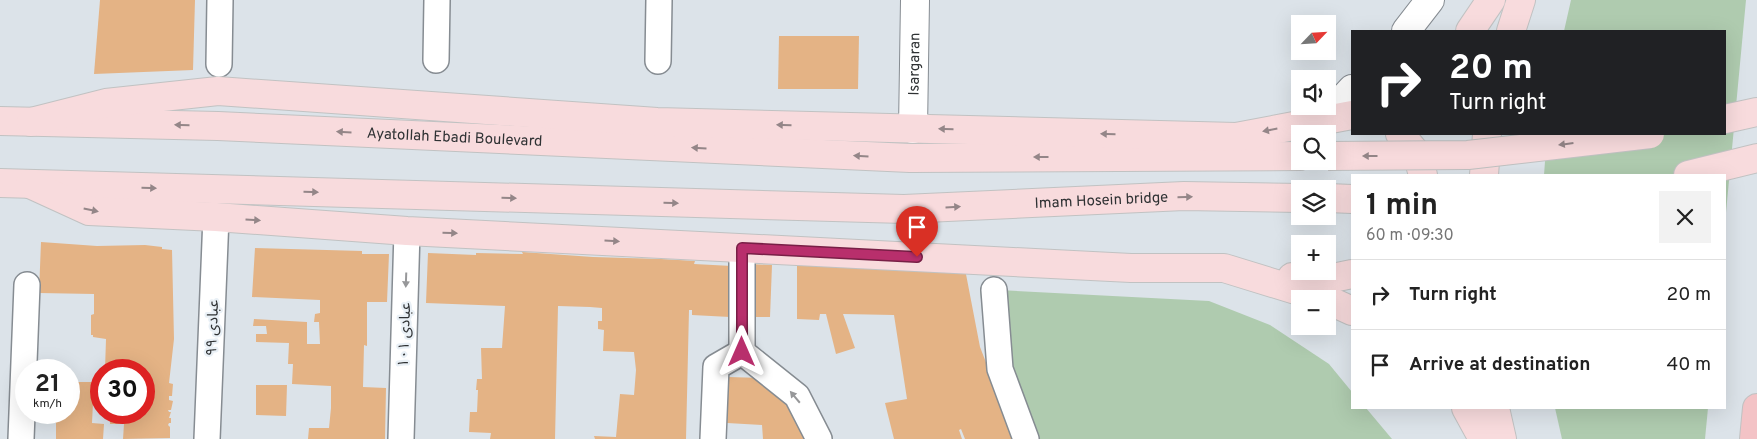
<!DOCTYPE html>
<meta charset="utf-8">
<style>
:root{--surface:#fff;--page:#f2f2f2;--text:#222;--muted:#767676;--line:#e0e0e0}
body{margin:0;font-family:Overpass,"Noto Sans Arabic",sans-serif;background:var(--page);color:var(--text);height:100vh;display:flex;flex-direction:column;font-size:19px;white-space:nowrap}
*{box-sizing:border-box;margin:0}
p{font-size:16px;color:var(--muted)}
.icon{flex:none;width:28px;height:28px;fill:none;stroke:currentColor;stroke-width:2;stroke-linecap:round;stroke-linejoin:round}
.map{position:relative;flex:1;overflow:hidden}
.sheet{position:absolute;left:1351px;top:174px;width:375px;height:235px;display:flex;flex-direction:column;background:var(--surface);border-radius:0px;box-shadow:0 5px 20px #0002}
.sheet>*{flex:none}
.hud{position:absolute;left:1351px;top:30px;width:375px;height:105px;border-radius:0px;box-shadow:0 5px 20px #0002;background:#202124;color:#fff;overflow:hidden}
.needle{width:32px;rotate:65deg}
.tools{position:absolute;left:1291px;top:15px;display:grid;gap:10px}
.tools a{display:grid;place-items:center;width:45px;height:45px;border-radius:0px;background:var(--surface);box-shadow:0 5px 20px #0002;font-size:25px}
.speed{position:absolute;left:15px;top:359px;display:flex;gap:10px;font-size:25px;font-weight:700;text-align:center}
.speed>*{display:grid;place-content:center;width:65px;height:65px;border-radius:50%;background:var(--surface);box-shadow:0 5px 20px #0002;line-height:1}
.speed small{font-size:12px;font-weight:400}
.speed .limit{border:8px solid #d22;background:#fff;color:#111}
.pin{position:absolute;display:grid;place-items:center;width:42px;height:42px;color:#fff;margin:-51px -21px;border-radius:50% 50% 50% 0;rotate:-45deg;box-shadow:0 0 5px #0007}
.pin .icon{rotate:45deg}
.me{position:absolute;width:55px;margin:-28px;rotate:0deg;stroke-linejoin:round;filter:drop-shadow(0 0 4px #0008)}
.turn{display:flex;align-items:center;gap:18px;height:105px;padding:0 15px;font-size:22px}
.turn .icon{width:65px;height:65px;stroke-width:2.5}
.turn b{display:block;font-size:35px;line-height:42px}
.round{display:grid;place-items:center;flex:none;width:52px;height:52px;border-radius:0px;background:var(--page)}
.overview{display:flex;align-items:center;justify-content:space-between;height:85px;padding:0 15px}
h1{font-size:30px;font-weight:700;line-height:38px}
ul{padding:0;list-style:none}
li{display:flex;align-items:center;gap:15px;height:70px;padding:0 15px;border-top:1px solid var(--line)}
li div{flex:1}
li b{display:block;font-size:19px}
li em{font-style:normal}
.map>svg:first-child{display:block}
.green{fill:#afcbaf}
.building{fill:#e4b385}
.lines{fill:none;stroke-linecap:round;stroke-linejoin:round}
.street-casing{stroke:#868c92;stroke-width:28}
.secondary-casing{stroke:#868c92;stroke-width:30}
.primary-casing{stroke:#c1c2c2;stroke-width:30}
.highway-casing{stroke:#c1c2c2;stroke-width:30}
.street{stroke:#fff;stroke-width:25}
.secondary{stroke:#fff;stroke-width:28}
.primary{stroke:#f8dbdd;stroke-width:28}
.highway{stroke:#f3c3c6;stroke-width:28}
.primary-bridge-casing{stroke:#c1c2c2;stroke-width:30;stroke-linecap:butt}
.primary-bridge{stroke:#f8dbdd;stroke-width:28}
.oneway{fill:#948688}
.oneway2{fill:#97989a}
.route-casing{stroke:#781f46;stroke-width:12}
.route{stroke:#b82f6c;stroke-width:9}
.labels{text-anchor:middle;stroke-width:4.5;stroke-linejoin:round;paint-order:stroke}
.street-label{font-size:15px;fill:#2f3234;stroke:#e9f0f6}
</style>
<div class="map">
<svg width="1757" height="439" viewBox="0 0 1757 439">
<rect width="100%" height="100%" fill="#dce3e9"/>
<g class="green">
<path d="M1571,0h175l-21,223v-48h-181l3,-41h178v-103h-161z"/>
<path d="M980,289l229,12 61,24 59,39 23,28v16h14l26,31h-379l-25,-68z"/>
<path d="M1555,408h153l-3,31h-143z"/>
</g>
<g class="building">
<path d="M100,0h95l-2,70 -99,4z"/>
<path d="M779,36h80l-1,53h-80z"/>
<path d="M41,242l56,4 48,-1 17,2v2l10,1 2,89 -5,44 4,1 -1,12h-3v4l4,1 -2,9h-3l1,2h2l-2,6h2v5h-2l-1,2 2,2v11l-47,1 1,-15h-14v-12h34v-42h-39l1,-31 -13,-2v-2h-2v-20l3,-1v-20l-55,-1z"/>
<path d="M255,248l107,3v3h27l-2,48h-20v44l-3,-1 -1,42 23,1 -1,51h-77l1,-11h20l2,-20v-22l-39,-2 1,-20h-5l1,-21 -33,-1v-8h11l-1,-8h-13l1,-7 53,3v22h13l-1,-22h-5l1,-8 5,-1v-13l-68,-3z"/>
<path d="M522,252l71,5 68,2 34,2 -1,3 38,2 -2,51 -38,-2v-5h-3l-3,129h-91l-1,-3 22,1 4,-43 14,1 2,-25 -2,-18 -31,-1 1,-21 -6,-1v-8h4v-13l-12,-1 -32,-1 -3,133h-65l1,-6 -22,-1 1,-20h7l1,-22h-2l1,-11h5l-1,-31h21l3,-42 -79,-3 2,-50 48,2v-2l47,1z"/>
<path d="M749,264l23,1 -2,52h-21z"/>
<path d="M797,264l71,1v3l25,1h72l15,78 14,36 11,35 4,-1 7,22h-51l-4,-10 -2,1 3,9h-68l-9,-36 22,-4 -13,-84 -51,-1 12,34 -19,6 -10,-40h-6l-1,6 -22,-1z"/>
<path d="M728,377l35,1 21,19 4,11 4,1 3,13 11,17h-43l-1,-14 -35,-2z"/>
<path d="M69,382h25l-2,41 12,1 -1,15h-47v-16l-5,-1v-10h18z"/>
<path d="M256,385h31l-1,31 -30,-1z"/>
</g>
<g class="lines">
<defs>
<g id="street">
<path d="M436,60l1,-60"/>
<path d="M658,61l1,-61"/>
<path d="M219,64l1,-64"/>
<path d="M994,290l6,79 26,70"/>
<path d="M742,352l55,44 22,43"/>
<path d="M742,352v-104"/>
<path d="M21,439l6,-154"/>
<path d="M207,439l9,-222"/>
<path d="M401,439l6,-208"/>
<path d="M713,439l3,-72 26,-15"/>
</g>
<g id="secondary">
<path d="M1406,31l24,-31"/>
<path d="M1323,120l29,-31"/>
<path id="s1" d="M913,129l2,-129"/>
</g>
<g id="primary">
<path d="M1470,31l21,-31"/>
<path d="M1511,31l10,-31"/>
<path d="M1725,119l32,-7"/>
<path id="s2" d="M0,121l218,5 692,32 390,-2"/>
<path d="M31,122l75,-19 112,-12 439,31 579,15 116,-22"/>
<path d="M1400,134l17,20 6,21"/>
<path d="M1484,175l3,-41"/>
<path d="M1688,175l69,-17"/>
<path id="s3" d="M0,183l904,26 280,-13 116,2"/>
<path d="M30,184l59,27 127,6 191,14 724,37h93l101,31"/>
<path d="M1328,198l24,1"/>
<path d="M1292,277l31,3 29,-6"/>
<path d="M1328,300l24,11"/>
<path d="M1466,408l17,31"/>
<path d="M1495,408l7,31"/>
</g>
<path id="highway" d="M1754,439l3,-31"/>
</defs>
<use href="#street" class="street-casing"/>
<use href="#secondary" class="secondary-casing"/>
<use href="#primary" class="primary-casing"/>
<use href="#highway" class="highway-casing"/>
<use href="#street" class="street"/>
<use href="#secondary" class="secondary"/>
<use href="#primary" class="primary"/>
<use href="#highway" class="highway"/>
<defs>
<path id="primary-bridge" d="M1328,156l140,-1 182,-21"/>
</defs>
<use href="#primary-bridge" class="primary-bridge-casing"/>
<use href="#primary-bridge" class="primary-bridge"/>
</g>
<defs><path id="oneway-solid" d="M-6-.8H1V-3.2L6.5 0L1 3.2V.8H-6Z" transform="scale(1.25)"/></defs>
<g class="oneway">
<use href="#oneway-solid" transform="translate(182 125) rotate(-179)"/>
<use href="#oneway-solid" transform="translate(784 125) rotate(-178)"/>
<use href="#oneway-solid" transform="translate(946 129) rotate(-179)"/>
<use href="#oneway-solid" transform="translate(1270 130) rotate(169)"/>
<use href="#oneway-solid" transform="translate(344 132) rotate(-177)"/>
<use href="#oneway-solid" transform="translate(1108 134) rotate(-179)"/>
<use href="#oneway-solid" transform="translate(1566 144) rotate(173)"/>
<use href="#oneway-solid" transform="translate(699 148) rotate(-177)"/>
<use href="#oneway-solid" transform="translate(861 156) rotate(-177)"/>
<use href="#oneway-solid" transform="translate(1370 156) rotate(180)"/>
<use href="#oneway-solid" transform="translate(1041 157) rotate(180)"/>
<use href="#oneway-solid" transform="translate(149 188) rotate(2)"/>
<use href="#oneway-solid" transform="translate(311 192) rotate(2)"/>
<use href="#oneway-solid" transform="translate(1185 197) rotate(-1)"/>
<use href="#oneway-solid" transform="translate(509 198) rotate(2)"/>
<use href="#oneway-solid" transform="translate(671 203) rotate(2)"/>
<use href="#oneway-solid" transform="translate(953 207) rotate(-3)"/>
<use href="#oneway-solid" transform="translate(91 210) rotate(12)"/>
<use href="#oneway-solid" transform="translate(253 220) rotate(4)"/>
<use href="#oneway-solid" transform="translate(450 233) rotate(2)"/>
<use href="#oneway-solid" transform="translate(612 241) rotate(3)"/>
</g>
<g class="oneway2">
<use href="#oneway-solid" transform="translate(406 280) rotate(92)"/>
<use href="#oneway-solid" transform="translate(795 397) rotate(-130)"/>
</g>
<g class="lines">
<defs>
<path id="route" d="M742,352v-104l175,9"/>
</defs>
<use href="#route" class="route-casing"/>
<use href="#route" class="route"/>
</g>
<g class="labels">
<g class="street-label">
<text dy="5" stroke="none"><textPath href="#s1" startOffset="65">Isargaran</textPath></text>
<text dy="5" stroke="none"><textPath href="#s2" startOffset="455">Ayatollah Ebadi Boulevard</textPath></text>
<text dy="5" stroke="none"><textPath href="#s3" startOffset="1102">Imam Hosein bridge</textPath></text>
<text transform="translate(212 328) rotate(-88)" y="5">عبادی ۹۹</text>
<text transform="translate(404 335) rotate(-88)" y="5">عبادی ۱۰۱</text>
</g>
</g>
</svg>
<div class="tools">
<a><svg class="needle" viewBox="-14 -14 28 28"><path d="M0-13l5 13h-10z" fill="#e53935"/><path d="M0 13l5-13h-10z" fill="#767676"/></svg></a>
<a><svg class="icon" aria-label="sound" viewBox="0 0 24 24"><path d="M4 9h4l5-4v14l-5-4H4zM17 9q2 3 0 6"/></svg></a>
<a><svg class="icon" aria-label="search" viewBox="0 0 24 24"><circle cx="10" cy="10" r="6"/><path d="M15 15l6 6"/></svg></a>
<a><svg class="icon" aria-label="layers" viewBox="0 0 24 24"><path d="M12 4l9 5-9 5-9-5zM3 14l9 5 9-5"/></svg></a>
<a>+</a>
<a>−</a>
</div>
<div class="speed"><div>21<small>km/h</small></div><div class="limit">30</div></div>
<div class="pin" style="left:917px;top:257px;background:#d93025"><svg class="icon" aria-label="arrive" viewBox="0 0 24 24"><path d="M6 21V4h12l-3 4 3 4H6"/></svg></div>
<svg class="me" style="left:742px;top:352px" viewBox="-20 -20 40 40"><path d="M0-17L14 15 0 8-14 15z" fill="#b82f6c" stroke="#fff" stroke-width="4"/></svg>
<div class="hud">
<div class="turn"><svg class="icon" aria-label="right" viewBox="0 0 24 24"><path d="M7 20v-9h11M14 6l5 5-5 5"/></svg><div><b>20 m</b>Turn right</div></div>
</div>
<section class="sheet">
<div class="overview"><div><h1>1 min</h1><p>60 m · 09:30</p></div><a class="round"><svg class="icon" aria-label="close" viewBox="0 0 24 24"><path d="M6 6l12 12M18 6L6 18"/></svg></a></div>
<ul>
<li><svg class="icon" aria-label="right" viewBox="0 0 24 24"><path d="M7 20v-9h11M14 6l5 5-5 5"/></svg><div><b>Turn right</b></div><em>20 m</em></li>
<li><svg class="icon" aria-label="arrive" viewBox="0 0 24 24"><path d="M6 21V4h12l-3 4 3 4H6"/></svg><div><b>Arrive at destination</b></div><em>40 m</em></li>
</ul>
</section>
</div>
